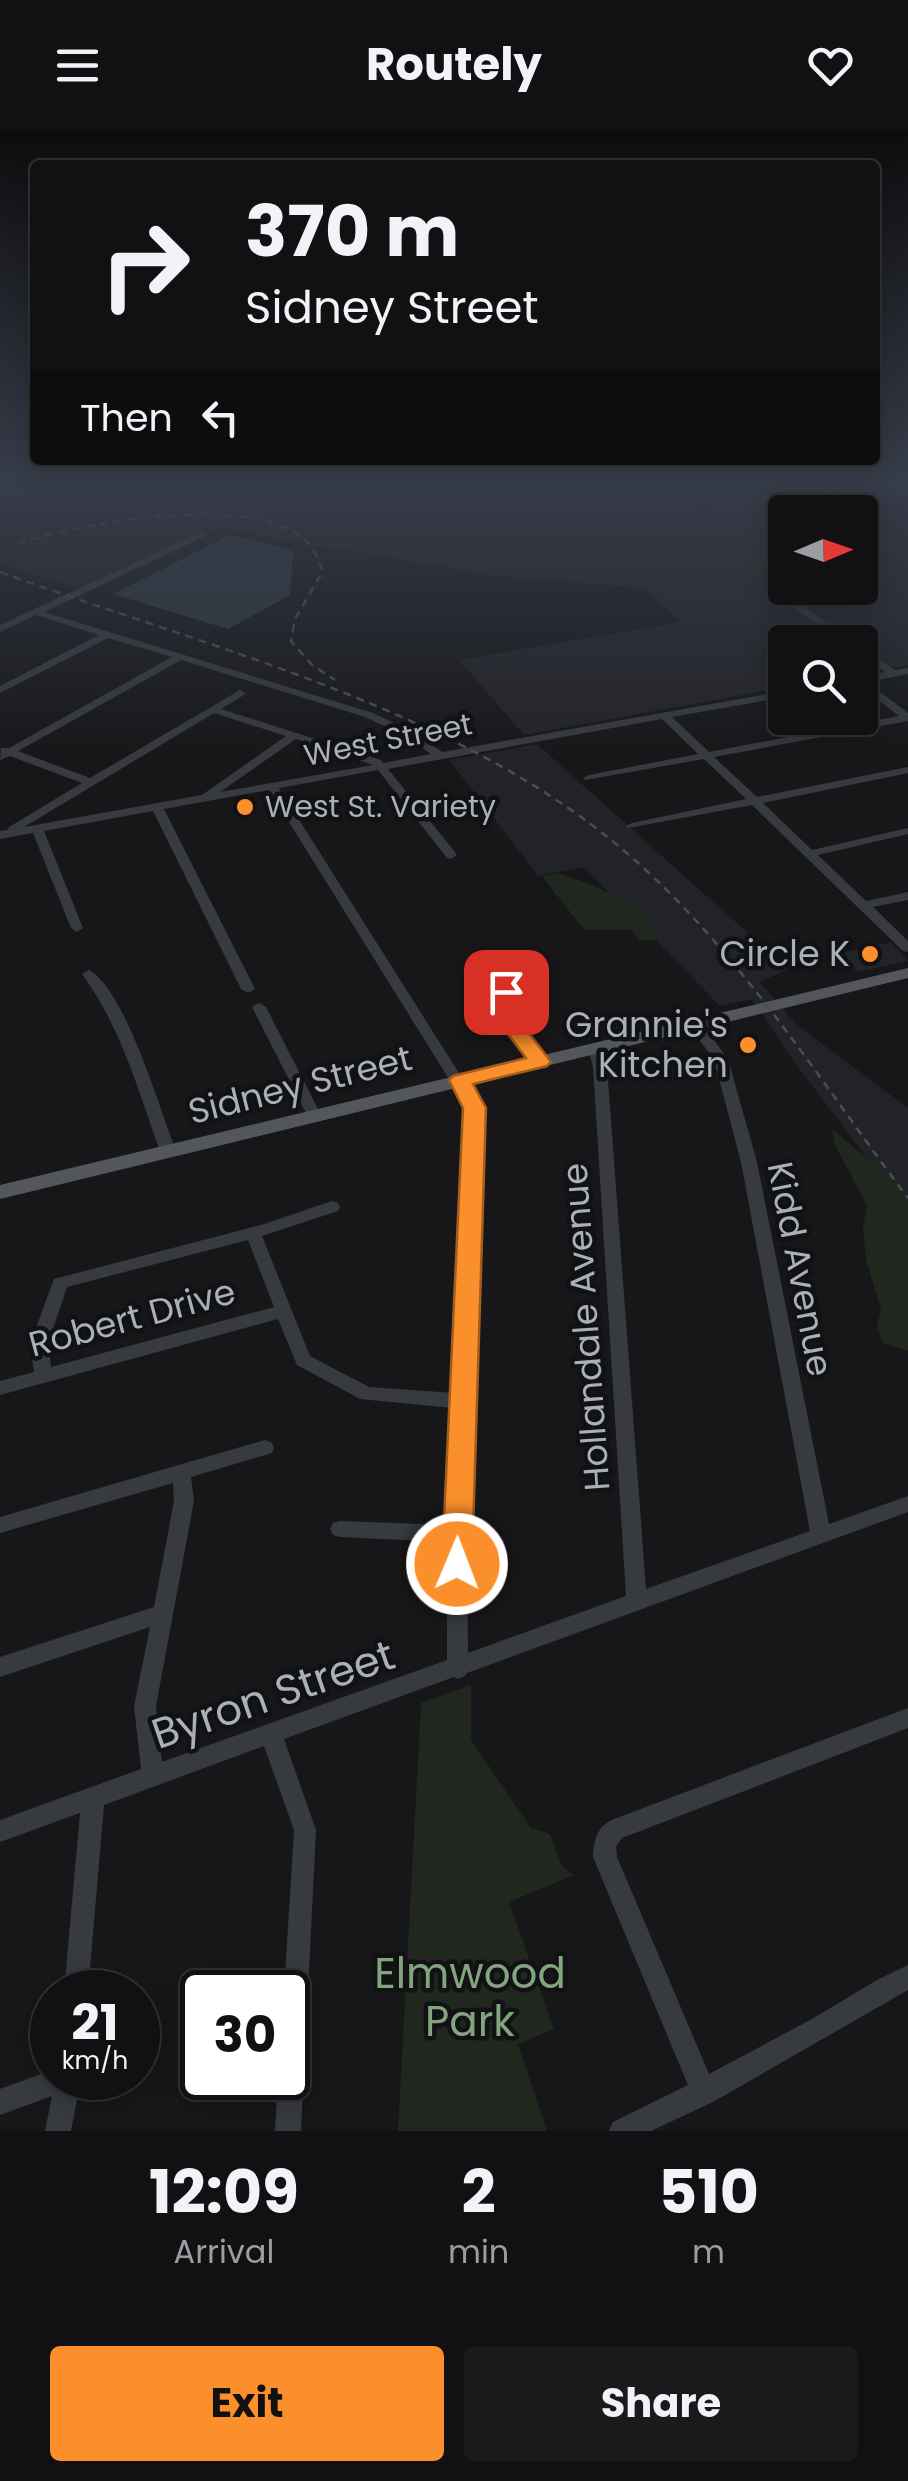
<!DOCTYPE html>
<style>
:root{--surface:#111113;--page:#1a1a1c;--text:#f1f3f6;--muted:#9c9da0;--line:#303133;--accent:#fb8f2c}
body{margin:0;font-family:Poppins,sans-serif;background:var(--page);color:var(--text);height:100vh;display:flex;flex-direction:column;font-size:38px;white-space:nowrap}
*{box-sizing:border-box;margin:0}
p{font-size:32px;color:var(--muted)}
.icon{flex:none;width:55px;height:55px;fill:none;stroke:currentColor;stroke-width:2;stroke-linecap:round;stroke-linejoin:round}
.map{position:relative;height:2001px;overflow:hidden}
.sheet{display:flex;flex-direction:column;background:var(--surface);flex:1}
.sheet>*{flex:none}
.hud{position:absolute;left:30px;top:30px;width:850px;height:305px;border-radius:10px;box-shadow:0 5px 25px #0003,0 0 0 2px var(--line);background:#111113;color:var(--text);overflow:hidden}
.needle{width:65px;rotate:88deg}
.controls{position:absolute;left:768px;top:365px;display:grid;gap:20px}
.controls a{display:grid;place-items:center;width:110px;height:110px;border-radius:10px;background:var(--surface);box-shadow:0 5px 25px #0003,0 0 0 2px var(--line);font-size:50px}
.speed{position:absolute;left:30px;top:1840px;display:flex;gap:20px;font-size:50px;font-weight:700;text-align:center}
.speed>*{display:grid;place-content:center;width:130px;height:130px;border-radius:50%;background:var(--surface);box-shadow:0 5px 25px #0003,0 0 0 2px var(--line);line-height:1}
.speed small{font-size:25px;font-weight:400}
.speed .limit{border:5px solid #111;border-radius:15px;background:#fff;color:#111}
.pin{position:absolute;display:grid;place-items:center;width:85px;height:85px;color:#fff;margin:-42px;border-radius:20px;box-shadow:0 5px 15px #0006}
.me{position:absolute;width:110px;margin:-55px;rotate:1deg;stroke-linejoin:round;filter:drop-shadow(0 0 8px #0008)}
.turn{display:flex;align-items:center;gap:35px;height:210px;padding:0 50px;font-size:45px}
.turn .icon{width:130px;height:130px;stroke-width:2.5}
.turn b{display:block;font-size:70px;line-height:85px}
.then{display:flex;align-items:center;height:95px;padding:0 50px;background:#0003;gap:20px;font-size:38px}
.eta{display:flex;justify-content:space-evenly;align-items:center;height:170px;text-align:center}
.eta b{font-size:60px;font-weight:700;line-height:70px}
.button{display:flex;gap:20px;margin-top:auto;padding:20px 50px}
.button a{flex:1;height:115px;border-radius:10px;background:var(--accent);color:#111;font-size:40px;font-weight:700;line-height:115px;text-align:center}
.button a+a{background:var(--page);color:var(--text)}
header{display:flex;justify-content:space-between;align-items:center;height:130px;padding:0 50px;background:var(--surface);font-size:45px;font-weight:700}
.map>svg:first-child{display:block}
.built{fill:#222326;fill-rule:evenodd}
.green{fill:#1f271e}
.water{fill:#2c393e}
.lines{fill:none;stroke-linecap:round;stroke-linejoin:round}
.minor{fill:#373a3e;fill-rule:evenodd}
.major{fill:#53575d;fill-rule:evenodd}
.rail{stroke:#4a4e53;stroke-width:2.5;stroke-dasharray:8 6;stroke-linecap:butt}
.route{fill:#fb8f2c;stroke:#a35d1d;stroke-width:2.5}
.poi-dot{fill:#fb8f2c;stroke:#121214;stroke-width:4}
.labels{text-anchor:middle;stroke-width:9;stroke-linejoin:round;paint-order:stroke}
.far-street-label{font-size:30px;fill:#a8b1b9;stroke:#121214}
.far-poi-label{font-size:30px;fill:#a8b1b9;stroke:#121214;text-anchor:start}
.poi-label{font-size:35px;fill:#a8b1b9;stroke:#121214;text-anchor:end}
.street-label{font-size:35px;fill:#a8b1b9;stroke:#121214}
.near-street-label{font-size:42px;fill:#a8b1b9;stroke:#121214}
.near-park-label{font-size:42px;fill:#83a57e;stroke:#121214}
</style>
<header><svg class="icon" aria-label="menu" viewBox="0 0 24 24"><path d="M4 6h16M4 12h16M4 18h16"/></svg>Routely<svg class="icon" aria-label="heart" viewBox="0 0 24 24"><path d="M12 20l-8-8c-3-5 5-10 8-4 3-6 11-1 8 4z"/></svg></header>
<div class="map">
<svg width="908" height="2001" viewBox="0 0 908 2001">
<rect width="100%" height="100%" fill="#171719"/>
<g class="built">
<path d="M103,348h488l261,23h48l8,2v162l-48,8v-31h-75v45l-261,48 -65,-75 222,-38 -36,-34 -148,-12 -279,-48 -140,61 -78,-26v-56l26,-11zM785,382h75v76h-75z"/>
<path d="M537,614l251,225 -28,13 37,43 111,83v104l-116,-153 -40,-60 -32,7 -136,-139 -46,9 -89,-116z"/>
<path d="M891,812l17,19 -50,11 -18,-19z"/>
</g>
<g class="green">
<path d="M555,348l176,14 -7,8h-20l12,10v5l-56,-23 -63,-5z"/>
<path d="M695,419h65l11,21 -3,8c-31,13 -131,14 -158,-4 -7,-5 -9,-12 -11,-20l93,10 6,-4z"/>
<path d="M557,743c38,12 85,28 101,67h-18l-9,-10h-47l-42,-54z"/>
<path d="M832,999l66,55 10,16v151l-25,-8 -6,-17 4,-16 -15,-50 -3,-33 4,-21 -32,-61z"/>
<path d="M471,1555v55l60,88 19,6 11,31 13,10 -65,27 45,127 -36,15 29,87h-149l23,-428z"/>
</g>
<g class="water">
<path d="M0,348h103l-77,18 -26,11z"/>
<path d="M591,348h317v25l-61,-2 -8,-10 -108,1z"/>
<path d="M230,405l63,16 -3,44 -62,34 -115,-35z"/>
</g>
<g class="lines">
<g class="minor">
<path d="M825,359l12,14 -2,3h14v4l-66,2 -3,8 5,13v14l-3,-1 -10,-26 5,-12 50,-2 2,-3 -8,-12z"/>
<path d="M203,401l4,3 -1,2 -162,76 329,101 42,20 27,19 343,-61v6l-113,20 37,35 190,-36 -39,-30v-9l25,-5 -25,-18v-7l35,23 13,-2v6l-41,8 41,31v8l-194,36 43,40 151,-30v6l-145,30 49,47 96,-22v6l-90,21 48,46 42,-9v8l-35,7 35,34v11l-5,-1 -151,-146 -124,23 -2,-2 6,-3 114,-24 -42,-40 -119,21 -2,-2 6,-3 109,-21 -36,-35 -274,50 67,83 2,3 -6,4 -4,-1 -69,-88 -99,18 202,320 -14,426 1,119 158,-57 -33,-529 -5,-19 2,-3h10l7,22 39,522 164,-58 -69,-369 -27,-102 -26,-36 2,-3h10l28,38 29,103 72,362 79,-28v16l-441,161 -2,3 -7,3 -4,-2 -170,62 32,91 -15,301h-26l3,-53h10v-86h-4l10,-162 -30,-84 -160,59 -16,187h-24l16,-179 -80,29v-22l141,-51 -7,-63 16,-79 -150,50v-20l154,-50 20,-106 -1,-18 -173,50v-16l265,-77 7,3 2,5 -2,5 -81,24 3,24 -38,205 6,56 285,-102v-118l-107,-5 -7,-2 -3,-6 3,-6 7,-2 108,4 5,-117 -93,-9 -63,-34 -19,-46 -278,76v-14l34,-9 -4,-28 24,-65 207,-54 71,-24 6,2 2,4 -2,4 -76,25 48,120 59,31 85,6 13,-285 -198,-318 -105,19 91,180 -7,4 -7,-4 -88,-178 -109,20 39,97 -6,4 -6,-4 -38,-95 -33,6v-8l8,-1 1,-3 73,-44 -72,-27 -10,4 1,-12h8l163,-91 -64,-19 -108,55v-7l99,-51 -63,-20 -36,17v-7zM181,530l184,57 42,20 24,17 -48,9 -2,-3 -160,-51 23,-14 1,-2 -5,-3 -150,88 -72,-27zM214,583l72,23 -84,59 -178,32zM296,609l77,26 -153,27zM248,1110l26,67 -223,60 -3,-23 19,-57z"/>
<path d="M789,458h8v12l3,4 53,38h-10l-49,-34 -7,-8z"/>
<path d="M89,840c36,19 71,140 87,181l-3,4h-10l-3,-4c-22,-61 -39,-124 -78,-177z"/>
<path d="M511,853l7,4 -10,12 5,17 32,43 2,3 -2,3h-10l-36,-48 -5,-18 12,-15z"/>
<path d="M259,873l7,4 55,108 -2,3 -5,2 -7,-5 -55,-108z"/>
<path d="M908,1578v20l-286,110 -6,8 1,11 92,217 103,-55 65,-39 31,-15v25l-195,112 -62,29h-42l4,-9 75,-37 -95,-228c1,-17 4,-31 21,-38z"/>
<path d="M52,1940v8h29l-10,53h-26l7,-35 -52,19v-26z"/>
</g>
<path class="major" d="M908,838v10l-908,221v-14z"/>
<g class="rail">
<path d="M18,413c62,-20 241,-53 291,1 6,6 10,19 14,27l-28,48 -4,22 21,24 23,15"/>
<path d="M0,442c211,77 468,138 637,290 107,96 185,222 271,336"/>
</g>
</g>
<linearGradient id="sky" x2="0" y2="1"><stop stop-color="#0d0d0e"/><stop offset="0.55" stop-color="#363c49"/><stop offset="1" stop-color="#363c49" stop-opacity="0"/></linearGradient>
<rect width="908" height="628" fill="url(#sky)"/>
<path class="route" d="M506,856l11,6 -6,8 5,16 35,46 -4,4 -74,18 13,24 -14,456 -5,10 -10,4 -11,-4 -4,-10 21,-456 -14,-28 4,-4 73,-18 -31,-41 -5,-18 9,-11z"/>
<g class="poi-dot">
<circle cx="245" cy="677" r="10"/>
<circle cx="870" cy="824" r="10"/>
<circle cx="748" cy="915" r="10"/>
</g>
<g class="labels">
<g class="far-street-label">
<text transform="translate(388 610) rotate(-11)" y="10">West Street</text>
</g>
<g class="far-poi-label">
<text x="265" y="687">West St. Variety</text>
</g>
<g class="poi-label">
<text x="850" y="836">Circle K</text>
<text x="728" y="907">Grannie's<tspan x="728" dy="40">Kitchen</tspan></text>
</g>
<g class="street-label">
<text transform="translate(300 955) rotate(-14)" y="12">Sidney Street</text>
<text transform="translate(800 1139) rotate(79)" y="12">Kidd Avenue</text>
<text transform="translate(132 1188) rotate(-15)" y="12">Robert Drive</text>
<text transform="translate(586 1197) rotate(-94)" y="12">Hollandale Avenue</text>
</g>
<g class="near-street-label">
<text transform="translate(273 1564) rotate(-19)" y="15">Byron Street</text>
</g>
<g class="near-park-label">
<text x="470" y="1858">Elmwood<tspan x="470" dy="48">Park</tspan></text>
</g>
</g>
</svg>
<div class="controls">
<a><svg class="needle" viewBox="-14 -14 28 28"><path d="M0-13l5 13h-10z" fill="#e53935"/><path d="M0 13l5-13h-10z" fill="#9c9da0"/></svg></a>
<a><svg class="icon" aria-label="search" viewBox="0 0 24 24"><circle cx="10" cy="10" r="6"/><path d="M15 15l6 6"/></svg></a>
</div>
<div class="speed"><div>21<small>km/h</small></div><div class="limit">30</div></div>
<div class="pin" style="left:506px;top:862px;background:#d93025"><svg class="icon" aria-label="arrive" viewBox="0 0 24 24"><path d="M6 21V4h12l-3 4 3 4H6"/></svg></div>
<svg class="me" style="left:457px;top:1434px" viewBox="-20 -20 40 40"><circle r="17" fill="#fb8f2c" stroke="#fff" stroke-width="3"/><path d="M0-11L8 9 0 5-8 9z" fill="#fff"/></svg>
<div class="hud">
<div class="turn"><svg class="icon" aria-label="right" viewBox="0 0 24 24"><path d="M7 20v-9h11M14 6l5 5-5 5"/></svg><div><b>370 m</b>Sidney Street</div></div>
<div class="then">Then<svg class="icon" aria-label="left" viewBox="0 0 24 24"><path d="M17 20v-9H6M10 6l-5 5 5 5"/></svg></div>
</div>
</div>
<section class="sheet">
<div class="eta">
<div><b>12:09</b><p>Arrival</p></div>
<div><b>2</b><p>min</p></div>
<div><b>510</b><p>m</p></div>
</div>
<div class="button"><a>Exit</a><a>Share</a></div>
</section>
